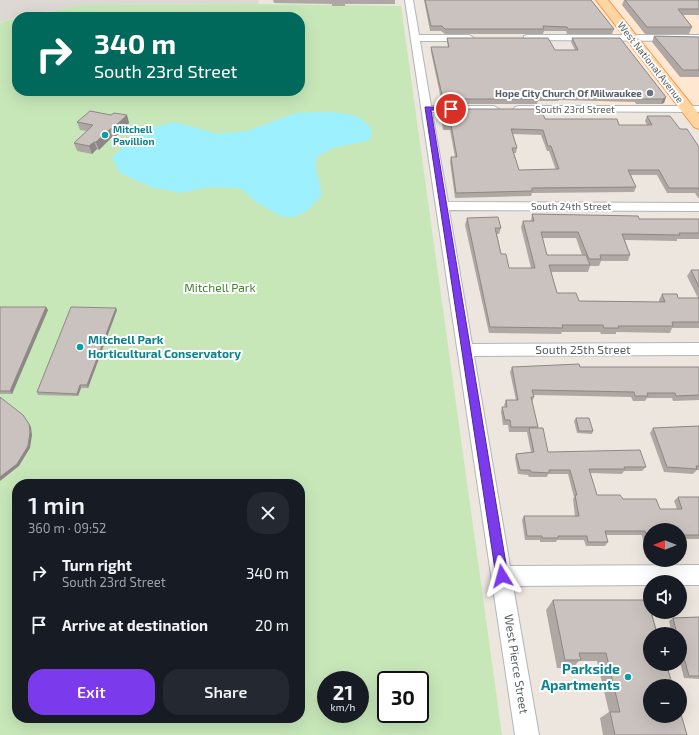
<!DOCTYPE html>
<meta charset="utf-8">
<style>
:root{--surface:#171b24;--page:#242831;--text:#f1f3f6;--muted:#9ea1a6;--accent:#7c3aed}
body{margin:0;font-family:"Exo 2",sans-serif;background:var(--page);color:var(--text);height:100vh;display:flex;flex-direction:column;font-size:15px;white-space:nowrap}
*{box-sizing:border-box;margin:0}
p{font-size:13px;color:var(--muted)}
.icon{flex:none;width:22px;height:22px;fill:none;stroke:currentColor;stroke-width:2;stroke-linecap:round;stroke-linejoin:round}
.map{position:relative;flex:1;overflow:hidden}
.details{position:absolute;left:12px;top:479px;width:293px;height:244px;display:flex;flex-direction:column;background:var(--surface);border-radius:16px;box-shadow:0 4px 16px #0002}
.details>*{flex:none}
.guide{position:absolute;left:12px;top:12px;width:293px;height:84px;border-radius:16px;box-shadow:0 4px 16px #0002;background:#00695c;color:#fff;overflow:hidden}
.needle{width:26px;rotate:270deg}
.tools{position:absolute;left:643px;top:523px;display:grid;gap:8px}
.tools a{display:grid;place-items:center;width:44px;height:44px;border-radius:50%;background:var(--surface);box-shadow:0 4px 16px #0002;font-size:20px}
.speed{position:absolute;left:317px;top:671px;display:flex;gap:8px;font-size:20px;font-weight:700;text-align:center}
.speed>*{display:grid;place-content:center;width:52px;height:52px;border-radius:50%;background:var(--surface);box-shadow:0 4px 16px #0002;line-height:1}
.speed small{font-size:10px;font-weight:400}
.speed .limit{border:2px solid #111;border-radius:6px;background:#fff;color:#111}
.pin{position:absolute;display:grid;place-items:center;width:34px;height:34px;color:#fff;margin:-17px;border:2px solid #fff;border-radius:50%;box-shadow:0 1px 4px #0007}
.me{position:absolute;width:44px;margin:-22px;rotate:352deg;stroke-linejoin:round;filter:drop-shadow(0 0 3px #0008)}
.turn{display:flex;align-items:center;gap:14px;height:84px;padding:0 16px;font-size:18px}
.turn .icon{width:52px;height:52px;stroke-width:2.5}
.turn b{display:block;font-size:28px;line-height:34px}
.round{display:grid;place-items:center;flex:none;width:42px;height:42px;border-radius:16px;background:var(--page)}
.summary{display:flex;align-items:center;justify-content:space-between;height:68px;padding:0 16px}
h1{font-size:24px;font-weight:600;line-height:30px}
.cta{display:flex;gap:8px;margin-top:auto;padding:8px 16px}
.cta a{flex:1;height:46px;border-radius:16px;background:var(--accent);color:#fff;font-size:16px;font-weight:600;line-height:46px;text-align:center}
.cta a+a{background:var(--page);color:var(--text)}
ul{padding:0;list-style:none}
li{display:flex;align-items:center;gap:12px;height:52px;padding:0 16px}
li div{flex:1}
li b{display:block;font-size:15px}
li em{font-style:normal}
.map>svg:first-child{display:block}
.commercial{fill:#ffe7d2}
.industrial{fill:#ddd8d4}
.green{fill:#c7e7b9;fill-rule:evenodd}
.water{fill:#9df1ff}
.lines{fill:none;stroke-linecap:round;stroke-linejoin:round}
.minor-casing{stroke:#b0b6b9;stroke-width:2}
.primary-casing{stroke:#fb954a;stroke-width:2}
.minor{fill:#fff;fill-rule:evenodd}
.primary{fill:#ffd5a2;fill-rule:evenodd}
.wall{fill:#aea7a3;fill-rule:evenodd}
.shaded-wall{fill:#8d8885}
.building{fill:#cac2be;stroke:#8d8885;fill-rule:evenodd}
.route{fill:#7c3aed;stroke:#51269a}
.worship-dot{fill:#6b7280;stroke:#fff;stroke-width:1.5}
.culture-dot{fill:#0f9aa8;stroke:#fff;stroke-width:1.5}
.labels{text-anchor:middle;stroke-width:4;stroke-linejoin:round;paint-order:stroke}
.far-street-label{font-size:10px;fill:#585f62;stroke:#fff}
.far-worship-label{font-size:10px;font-weight:bold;fill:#5b616d;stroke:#fff;text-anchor:end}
.far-culture-label{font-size:10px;font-weight:bold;fill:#0d838f;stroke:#fff;text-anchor:start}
.park-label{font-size:12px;fill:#43842e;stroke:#fff}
.culture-label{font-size:12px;font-weight:bold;fill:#0d838f;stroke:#fff;text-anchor:start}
.street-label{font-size:12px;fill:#585f62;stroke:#fff}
.near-culture-label{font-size:14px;font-weight:bold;fill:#0d838f;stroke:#fff;text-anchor:end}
</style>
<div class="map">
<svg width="699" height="735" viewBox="0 0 699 735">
<rect width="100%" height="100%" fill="#ede6df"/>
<path class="commercial" d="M538,0h145l16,21v12h-17l15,19h2v54l-99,3 -23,-49 11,-16 -3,-9h-4z"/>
<path class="industrial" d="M0,0h259l-1,4 -175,1 -66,12 -17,5z"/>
<path class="green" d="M258,4l143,2 101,729h-502v-713l17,-4v73h283v-74h-280l63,-12zM17,484h283v234h-283zM326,680h34v34h-34zM386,680h34v34h-34z"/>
<path class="water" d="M325,112c19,1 37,1 47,19l-2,9 -37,8 -16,9 -2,7 7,31 -15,16 -12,6h-13l-26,-15 -13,-12 -6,-2 -28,-1 -28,6 -30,-6 -31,-14 -8,-15 24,-24 21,-8 18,-4 42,12 30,-3 49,-18z"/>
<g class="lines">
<defs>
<g id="minor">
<path d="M405,0h8l6,35h50l5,3 -5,3h-49l11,65h63l5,3 -5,3h-62l16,90 251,1v8l-250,-1 23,134 227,-1v12l-225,1 36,210 189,-1v20h-19v-3h-30v3l-137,1 26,149h-24z"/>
<path d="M527,35h172v6l-175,-1v-4z"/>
<path d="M519,106h180v6l-184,-1 -1,-2 1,-2z"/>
</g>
<path id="primary" d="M596,0h12l91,114v15l-5,-2z"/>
</defs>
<use href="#minor" class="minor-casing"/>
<use href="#primary" class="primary-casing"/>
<use href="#minor" class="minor"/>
<use href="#primary" class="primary"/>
</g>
<g class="wall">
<path d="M273,0h122v4h-50v2h-13v-2l-58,-1z"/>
<path d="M424,0h167l23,29 -2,5h-45l-1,-3h-22l-1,3h-98l-4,-3h-11z"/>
<path d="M624,0h75v15h-16l9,12 -3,7h-44l-23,-29z"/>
<path d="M654,36l45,1v40h-19l-28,-35z"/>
<path d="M447,38l108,12h20l-4,-8 1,-4 94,59 -2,6 -3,1h-25l-1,-2 -76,-2 -1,1h-20l-1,3h-95l-11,-52v-5h17l-1,-5z"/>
<path d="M444,109l101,10 74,6h28l-2,-4 2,-5 33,13 19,18v51h-1l-3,-5h-28l-10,-18h-26l5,12 -2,5 -102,1 -1,3 -76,2 -5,-36 1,-5h4l-5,-27h-7l-2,-12 1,-4h2zM513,134l28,1 6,16h2l7,19h-37l-5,-17h2l1,-5z"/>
<path d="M111,115h16l2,8 -14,14h-3l-13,13 -2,-1 -5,5 -15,-3 -3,-8 13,-12 -7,-1 -3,-8z"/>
<path d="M532,214l107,5h60v20h-22v2l-52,-1 5,15 -2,6h-27l-2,5h-9l-2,6h-37l6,21 22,8 80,1v-2l3,-6 16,4h20l-11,-22 4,-6h8v58h-27l-2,5 -54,-1v2h-15l-1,-2h-38l-1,2 -72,-1 -24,-108 2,-7 34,10 -2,6h-2l4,20 8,14h22l-10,-41 2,-6h8zM542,238h34l6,17h-35z"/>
<path d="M0,307h46l2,3 -36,84h-12z"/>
<path d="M117,310l-29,78h-7l-3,8 -40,-1 -1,-3z"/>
<path d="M512,367h187v33l-26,1 -1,-3h-25l-2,3h-12l-2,-4 -97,-2v2l-2,5 6,25v1l10,24 98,15 -4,4h-18l-2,3 -32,-1 7,22 26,4 37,10h17l-3,-8 4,-4h21v42h-19v-9h-30v10h-7l-1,-5h-36l2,7 -3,4h-19l-2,-6h-27l-1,2h-16v-2h-15l-3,-20 2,-4h51l-2,-17 1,-2 -6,-23h-20l-1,3h-18l-1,-2 -10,-1 -3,-16 1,-4 15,-2 -4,-20h-18l-1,-7h-5l-2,-13 1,-5h3l-1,-2 2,-5h10l-6,-28z"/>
<path d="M576,418l17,13 -1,3 -15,-1 -3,-12z"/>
<path d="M699,426v44h-2l-4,4 -29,-2 -14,-39 3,-5z"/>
<path d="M553,600h95l39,135h-84l-3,-17 9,-6 -12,-51h-18l-7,7h-15l-11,-58z"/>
<path d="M699,617v62l-15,-1 -4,-16v-28h-8l-3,-13 4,-3z"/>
</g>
<g class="shaded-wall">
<path d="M666,97l-2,6 -3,1 2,-5z"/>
<path d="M127,115l2,8 -14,14 -3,-8z"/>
<path d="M110,129l2,8 -13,13 -3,-8z"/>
<path d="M94,142l3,7 -5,5 -3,-8z"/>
<path d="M46,307l2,3 -36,84 -2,-3z"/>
<path d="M116,308l1,2 -29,78 -1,-3z"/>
<path d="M80,385l1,3 -3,8 -1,-2z"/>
<path d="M23,415l8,12 1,8 -2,13 -11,18 -19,15v-4z"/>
</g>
<g class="building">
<path d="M425,0h166l23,29h-46l-1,-2 -24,-1 1,3h-99l-3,-3h-11z"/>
<path d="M625,0h74v9h-21l14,18h-45z"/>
<path d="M654,36l45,1v33h-16z"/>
<path d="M447,38h101l7,12h23l-6,-12h48l46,59 -3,2h-25l-1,-2 -78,-2 1,1h-23l1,3h-95l-12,-52h18z"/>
<path d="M444,109h97l4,10h72l2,6h33l-5,-9h23l10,13h7l12,18v43l-1,-2h-29l-10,-18h-31l8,17 -104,1v3l-76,2 -5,-36h6l-6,-32h-7l-2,-11h3zM511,129l32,1 5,16h3l8,23 -40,1 -7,-22h5z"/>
<path d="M90,111l21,4 3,-2 13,2 -15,14h-2l-14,13h-2l-5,4 -15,-3 19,-18 -16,-3z"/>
<path d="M532,214l106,2 1,3h60v14h-20l1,2 -58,-1 8,21h-30l1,4h-12l-11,-27h-37l6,23h39l4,10h-41l8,28h19l3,8 86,1 -3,-8h15l1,4h21v24h-27l1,4h-55l1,2h-15l-1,-3h-41l1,3 -73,-1 -23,-109 31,-1 3,11h-6l6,26h5l3,14h26l-12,-47h11z"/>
<path d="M691,270h8v17z"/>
<path d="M0,307h46l-36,84h-10z"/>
<path d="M71,307l45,1 -29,77h-7l-3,9 -40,-2z"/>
<path d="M579,364l1,3h119v28l-23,1 -1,-3h-28l1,3h-13l-1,-4 -102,-2 2,7h-3l7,30h-27l-1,-7h-5l-3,-13h5l-1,-7h12l-6,-33z"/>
<path d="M0,397l23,18 6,9 1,8 -2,14 -11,18 -17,13z"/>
<path d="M576,418h13l4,13h-14z"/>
<path d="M699,426v40h-3l1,3 -30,-2 -14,-39z"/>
<path d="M529,428h14l5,24 92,-2 6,17h-22l1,2h-36l8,26h23l3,4h33l4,10h22l-4,-12h21v38h-19v-5h-30v6h-3l-2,-5h-40l3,11h-20l-1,-6h-29v2h-16v-2h-15l-3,-20h55l-4,-21h2l-7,-25h-21v3l-18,-1 -1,-2h-10l-4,-16 18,-2z"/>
<path d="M553,600h95l2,9v3h1l6,22h-7v30h16l7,22h-23v30h30v-5l7,24h-72l-5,-23h10l-14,-59h-27l2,7h-16z"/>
<path d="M699,617v59h-10l-9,-33v-9h-3l-4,-16z"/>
</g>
<path class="route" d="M425,107h26l3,2 -3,1h-20l77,466 -2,4 -4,1 -4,-1 -2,-4z"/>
<circle class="worship-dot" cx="650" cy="93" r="4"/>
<g class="culture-dot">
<circle cx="105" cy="135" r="4"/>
<circle cx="80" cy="347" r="4"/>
<circle cx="628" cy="677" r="4"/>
</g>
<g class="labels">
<g class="far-street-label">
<text transform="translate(651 62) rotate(52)" y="4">West National Avenue</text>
<text x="575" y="113">South 23rd Street</text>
<text x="571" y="210">South 24th Street</text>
</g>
<g class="far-worship-label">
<text x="642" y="97">Hope City Church Of Milwaukee</text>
</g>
<g class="far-culture-label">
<text x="113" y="133">Mitchell<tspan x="113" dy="12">Pavillion</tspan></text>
</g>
<g class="park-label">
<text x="220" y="292">Mitchell Park</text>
</g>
<g class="culture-label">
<text x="88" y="344">Mitchell Park<tspan x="88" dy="14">Horticultural Conservatory</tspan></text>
</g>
<g class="street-label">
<text x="583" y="354">South 25th Street</text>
<text transform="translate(516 664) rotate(81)" y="4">West Pierce Street</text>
</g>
<g class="near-culture-label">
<text x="620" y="674">Parkside<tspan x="620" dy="16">Apartments</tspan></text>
</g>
</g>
</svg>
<div class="tools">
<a><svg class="needle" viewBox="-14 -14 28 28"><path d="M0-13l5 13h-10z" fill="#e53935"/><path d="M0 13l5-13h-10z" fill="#9ea1a6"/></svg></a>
<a><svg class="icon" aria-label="sound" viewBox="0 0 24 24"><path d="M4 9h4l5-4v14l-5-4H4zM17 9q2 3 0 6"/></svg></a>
<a>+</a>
<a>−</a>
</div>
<div class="speed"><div>21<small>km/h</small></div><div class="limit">30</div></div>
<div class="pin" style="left:451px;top:109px;background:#d93025"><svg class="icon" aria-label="arrive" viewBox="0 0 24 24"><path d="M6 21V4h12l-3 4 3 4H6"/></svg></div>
<svg class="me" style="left:502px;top:576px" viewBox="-20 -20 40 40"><path d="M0-17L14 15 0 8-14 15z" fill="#7c3aed" stroke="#fff" stroke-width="4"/></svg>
<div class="guide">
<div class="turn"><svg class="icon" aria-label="right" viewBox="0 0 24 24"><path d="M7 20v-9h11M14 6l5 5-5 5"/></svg><div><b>340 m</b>South 23rd Street</div></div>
</div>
<section class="details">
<div class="summary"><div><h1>1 min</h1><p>360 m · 09:52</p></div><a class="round"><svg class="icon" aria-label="close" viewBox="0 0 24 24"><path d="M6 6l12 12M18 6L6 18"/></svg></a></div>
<ul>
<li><svg class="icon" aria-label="right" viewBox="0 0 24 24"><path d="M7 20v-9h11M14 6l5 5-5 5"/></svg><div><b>Turn right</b><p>South 23rd Street</p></div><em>340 m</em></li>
<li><svg class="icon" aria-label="arrive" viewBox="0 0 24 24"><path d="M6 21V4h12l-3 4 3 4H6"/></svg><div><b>Arrive at destination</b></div><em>20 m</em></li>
</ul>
<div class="cta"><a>Exit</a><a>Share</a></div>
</section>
</div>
